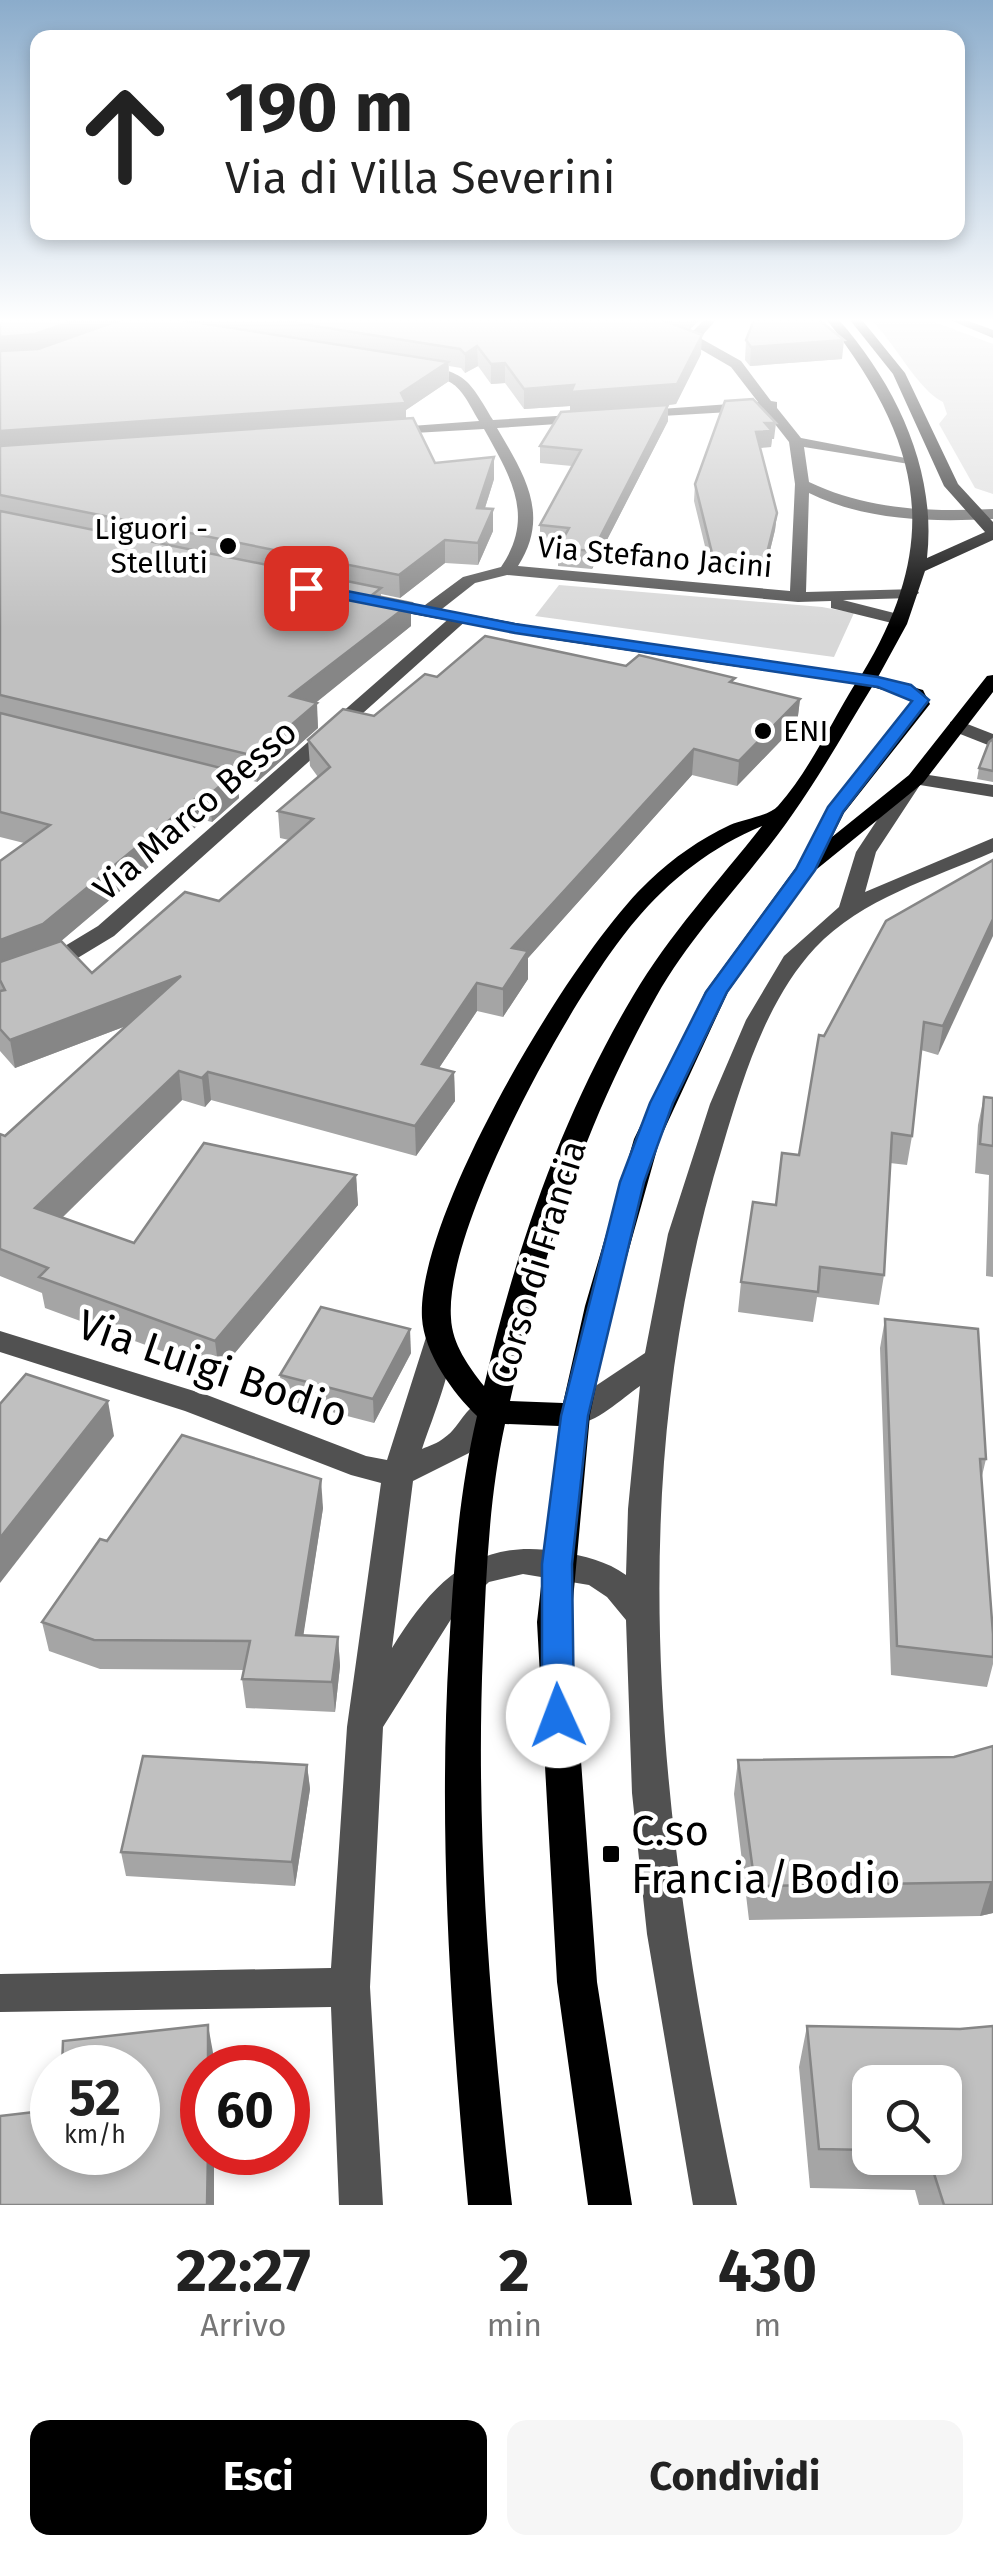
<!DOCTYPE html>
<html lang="it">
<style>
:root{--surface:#fff;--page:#f6f6f6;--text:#222;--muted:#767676;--accent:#000}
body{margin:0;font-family:"Fira Sans",sans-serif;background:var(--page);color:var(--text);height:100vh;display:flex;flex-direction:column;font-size:38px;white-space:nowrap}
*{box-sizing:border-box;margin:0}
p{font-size:32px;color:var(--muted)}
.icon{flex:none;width:55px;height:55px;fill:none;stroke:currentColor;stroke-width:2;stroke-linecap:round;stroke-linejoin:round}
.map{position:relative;height:2205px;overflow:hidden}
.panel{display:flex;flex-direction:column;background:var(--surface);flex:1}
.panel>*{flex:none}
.guide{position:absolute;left:30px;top:30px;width:935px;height:210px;border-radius:20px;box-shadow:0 5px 15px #0003;background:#fff;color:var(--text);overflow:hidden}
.controls{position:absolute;left:852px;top:2065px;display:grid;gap:20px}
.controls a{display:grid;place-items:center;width:110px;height:110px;border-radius:20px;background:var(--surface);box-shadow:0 5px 15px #0003;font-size:50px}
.speed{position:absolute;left:30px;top:2045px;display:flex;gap:20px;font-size:50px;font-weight:700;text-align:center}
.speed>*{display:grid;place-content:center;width:130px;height:130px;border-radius:50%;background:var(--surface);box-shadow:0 5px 15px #0003;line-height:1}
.speed small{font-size:25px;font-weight:400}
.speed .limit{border:15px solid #d22;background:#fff;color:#111}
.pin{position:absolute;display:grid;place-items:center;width:85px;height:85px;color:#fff;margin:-42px;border-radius:20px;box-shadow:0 5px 15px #0006}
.me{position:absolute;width:110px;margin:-55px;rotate:358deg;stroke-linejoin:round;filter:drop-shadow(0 0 8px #0008)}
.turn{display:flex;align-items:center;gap:35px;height:210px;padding:0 30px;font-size:45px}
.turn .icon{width:130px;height:130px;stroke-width:2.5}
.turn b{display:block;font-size:70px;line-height:85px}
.eta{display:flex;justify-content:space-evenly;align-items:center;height:170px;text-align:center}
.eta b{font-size:60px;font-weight:700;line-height:70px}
.primary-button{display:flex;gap:20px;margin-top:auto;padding:20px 30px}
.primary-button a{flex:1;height:115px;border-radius:20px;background:var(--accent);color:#fff;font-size:40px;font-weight:700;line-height:115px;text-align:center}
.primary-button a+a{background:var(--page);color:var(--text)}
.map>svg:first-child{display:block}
.green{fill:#d8d8d8}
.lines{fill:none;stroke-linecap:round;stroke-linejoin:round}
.minor{fill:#515151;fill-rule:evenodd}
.major{fill:#000;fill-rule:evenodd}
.wall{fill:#a5a5a5;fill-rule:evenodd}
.shaded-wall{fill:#868686}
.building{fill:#c0c0c0;stroke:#868686;stroke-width:2.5}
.route{fill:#1a73e8;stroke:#114b97;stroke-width:2.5}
.poi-dot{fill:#000;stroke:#fff;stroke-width:4}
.labels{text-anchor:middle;stroke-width:9;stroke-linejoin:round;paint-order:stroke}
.far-poi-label{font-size:30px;fill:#000;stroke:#fff;text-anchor:end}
.far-street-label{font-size:30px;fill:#000;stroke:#fff}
.street-label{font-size:35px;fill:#000;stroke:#fff}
.near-street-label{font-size:42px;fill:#000;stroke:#fff}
.near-poi-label{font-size:42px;fill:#000;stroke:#fff;text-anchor:start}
</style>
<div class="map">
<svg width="993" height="2205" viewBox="0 0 993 2205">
<rect width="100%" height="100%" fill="#fff"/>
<g class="green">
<path d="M871,320h58l64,24v150l-18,-6 -36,-64 8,-10 -4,-12c-26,-13 -47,-58 -72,-82z"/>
<path d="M559,585l263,22 32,6 -20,44 -299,-41z"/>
</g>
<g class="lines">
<g class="minor">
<path d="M624,320h18l48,14 14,-14h12l-16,18 41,23 30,40 6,1v6l24,30 115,22 -7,4 -105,-17 5,35c59,28 120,30 184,27v10c-62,3 -127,2 -184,-26l-3,99 111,-3 2,4 -8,5 -68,2 63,16v8l-6,1 -69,-17v-7l-33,1 -291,-27 -32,8 -42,33h-12v-8l42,-31 38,-10c35,-51 9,-91 -17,-138l-105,6v-6l5,-1 95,-7c-22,-40 -23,-41 -68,-50l5,-7c50,8 52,14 77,56l95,-6 7,4 -7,4 -91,6c27,46 54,87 21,138l272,25 5,-107 -6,-42 -25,-32 -136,8v-6l5,-1 125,-9 -27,-35 -43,-25z"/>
<path d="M950,320h16l27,10v8z"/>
<path d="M453,615l15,4 -354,317 -48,29 -66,24v-15l50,-19 48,-29z"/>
<path d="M957,720l36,14v13l-43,-17v-8z"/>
<path d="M916,773l77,12v12l-73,-12 -44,67 -11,40 128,-54v14c-61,27 -131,46 -178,96 -49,53 -72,130 -92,197 -109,355 -60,704 14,1060h-44l-46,-271 -15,-141 -6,-173 -19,-23 -18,-12 -66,-11 -34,8 -36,34 -70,111 -13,260 13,218h-44l-8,-198 -331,5v-38l331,-6 16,-241 34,-244 -30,-8 -166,-64 -185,-59v-21l207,64 159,61 21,4 42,-132h20c13,22 -19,95 -27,121 7,-3 16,-6 22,-11 22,-15 21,-45 59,-34l4,8 -4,8 -16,5 -18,28 -56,28 -21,167c42,-68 85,-111 169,-96 23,4 46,9 65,23l2,-66 12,-123c-21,14 -50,45 -76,37l-4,-8 4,-8 81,-54 23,-119 42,-130 36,-84 38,-64 55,-49 17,-55 47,-71z"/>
</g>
<path class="major" d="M827,320h12c57,65 98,150 88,238l58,-26 -41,-46 -51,-112 -43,-54h12l43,53 53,111 35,38v18l-68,31 -18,53 -29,53 45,13 7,14 -86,109 -12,24 77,-62 78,-99 6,-1v17l-70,91 -111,90 -84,119 -68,147 -47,167 -23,109 -19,207 26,360 35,223h-44l-31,-223 -20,-360 22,-196 -54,-2c-16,73 -19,152 -22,227 -8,186 8,369 29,554h-44c-17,-185 -30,-369 -19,-555 4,-77 10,-158 28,-234 -24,-23 -53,-63 -55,-98 -6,-103 151,-366 227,-437 24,-23 51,-42 81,-56 14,-6 39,-9 48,-19 31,-35 53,-83 77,-122l-313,-46 -162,-30 -8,-5 8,-5 162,30 320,46c82,-135 59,-233 -35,-354zM872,687l37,10 3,7 -84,103 -31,59 -92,126 -71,147 -49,167 -22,97 -53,-2c32,-144 73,-274 146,-404 37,-66 93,-120 136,-182 29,-41 54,-86 80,-128zM762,826c-44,56 -93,109 -129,170 -72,121 -117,253 -149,390 -15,-19 -32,-42 -33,-68 -7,-92 123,-326 184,-397 34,-41 78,-75 127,-95z"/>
</g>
<g class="wall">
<path d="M0,320h700l-11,10 12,24 -25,50 -8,1v16l-76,148 -34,-3v-18l2,-3 -20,-2v-18l32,-59 -32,-3v-17l30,-34v-6l-46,3 -19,-26 -14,1 -13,-18 -13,7 -4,-5 -12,-2v15l-43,29v9l29,44 59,16 -9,29 8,23 -15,34 -33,-2 -45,35 -19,-4v2l30,30 -95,76 2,26 -61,54 -20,-5 2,21 -27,24 -8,-2 -144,122 32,31 127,-72 70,-61 -9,-2 -2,-27 40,-34 -8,-11 -2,-26 66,-24 63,-39 189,-11 108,17 66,16 -3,25 -60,62 -45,-11 -164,183v21l-25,38 -26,-6 -38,57 15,4 1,29 -39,55 -205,-56 -6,7 -23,-7 -120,118 72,25 222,-68 2,30 -139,167 -174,-64 -3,-15 -42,-17v-142l5,2 121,-110 -111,42 -15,-17v-190l24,-18 -24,-6z"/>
<path d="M752,320h74l-1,5 17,34 -92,7 -5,-6 1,-20 8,-20z"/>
<path d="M725,401l49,38h-2l-1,8 -11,1 17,65 -2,17 -12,49 -51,-4 -18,-74 1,-17z"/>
<path d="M993,739v43l-16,-3 2,-11z"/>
<path d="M993,860l-55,195 -17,-5 -9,86 -5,29 -17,-2 -6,112 -5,30 -62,-8 -4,25 -75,-10 3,-30 58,-127 25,-119z"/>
<path d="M984,1097l9,1v179l-7,-1 3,-101 -14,-2 3,-48z"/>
<path d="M885,1319l101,140 -5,21 12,154v30l-6,23 -96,-12 -11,-327z"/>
<path d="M411,1353l-37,70 -92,-24 -2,-24z"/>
<path d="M323,1508l-20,127 35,2 2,29 -5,46 -89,-4 -4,-29 2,-9 -144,-1 -51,-18 -7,-29z"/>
<path d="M993,1746v167l-13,3 -231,4 -15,-126 4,-34 216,-3z"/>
<path d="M307,1765l3,24 -15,97 -169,-10 -5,-24z"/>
<path d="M807,2026l153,3 33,176h-74l-4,-15 -105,-2 -11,-121zM870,2082l75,76h-75z"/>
</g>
<g class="shaded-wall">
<path d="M76,320h56l-94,33 -38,3v-19z"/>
<path d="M690,320h10l-11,10z"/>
<path d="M702,335l-1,19 -25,50 -8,1v16l-76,148 1,-18 75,-146 -98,7v-6l-46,3v-20z"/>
<path d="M844,340l-2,19 -92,7 1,-19z"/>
<path d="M477,346l1,20 -13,7v-19z"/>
<path d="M448,362l1,19 -43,29v13l-406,29v-21l401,-38z"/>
<path d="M505,363v20l-14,1v-20z"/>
<path d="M765,423h11l-2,16h-2l-1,8 -16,1 1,-16z"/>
<path d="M494,457v22l-16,51 -1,-22z"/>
<path d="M493,509v22l-15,34v-22z"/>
<path d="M777,513l-2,17 -12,49 2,-18z"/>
<path d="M445,540v23l-45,35 -1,-23z"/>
<path d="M411,603v23l-119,96 -2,-26z"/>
<path d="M800,699l-3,25 -60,62 2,-25z"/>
<path d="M317,703l1,25 -61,54 -2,-26z"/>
<path d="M694,749l-2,26 -164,183v21l-25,38v-28l9,-41z"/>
<path d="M237,772l2,26 -27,24 -3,-27z"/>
<path d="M201,794l3,26 -156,132 -48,18v-30z"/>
<path d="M993,919v17l-55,119 5,-29z"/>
<path d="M181,976l3,28 -169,64 -5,-28z"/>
<path d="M477,983v28l-54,81 -1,-28z"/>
<path d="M179,1071l3,29 -141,138 -6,-30z"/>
<path d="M208,1072l3,28 -6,7 -3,-29z"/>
<path d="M454,1072l1,29 -39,55 -1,-30z"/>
<path d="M356,1175l2,30 -139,167 -4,-31z"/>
<path d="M410,1329l1,24 -37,70 -1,-24z"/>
<path d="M108,1401l6,35 -114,147v-45z"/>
<path d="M321,1479l2,29 -24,156 -3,-29z"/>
<path d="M338,1637l2,29 -5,46 -3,-30z"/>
<path d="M307,1765l3,24 -15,97 -3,-24z"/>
<path d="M993,1882v31l-13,3 10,-33z"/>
<path d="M208,2025l6,33v10h-6z"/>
<path d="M208,2152h6v53h-7z"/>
</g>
<g class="building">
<path d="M0,320h76l-41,14 -35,3z"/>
<path d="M120,320h61l267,42 -47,31 5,10 -406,28v-80l38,-2z"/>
<path d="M277,320h386l39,15 -25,49 -106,8 3,-7 -50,4 -19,-26 -14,1 -14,-18 -12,8 -5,-5z"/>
<path d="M754,320h65l25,20 -93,7 -5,-7z"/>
<path d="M753,399l23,24h-11l7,8 -16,1 21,81 -12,48 -52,-4 -18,-73 30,-83z"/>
<path d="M668,405l-75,146 -35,-3 11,-20 -29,-3 41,-75 -41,-4 21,-34z"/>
<path d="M413,418l22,45 59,-6 -17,51 16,1 -15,34 -33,-3 -46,35 -399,-80v-49z"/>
<path d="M0,511l381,77 -9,7 39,8 -121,93 27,7 -62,53 -255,-61z"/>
<path d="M485,636l141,30 13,-11 96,23 -5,4 70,17 -61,62 -45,-12 -182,199 16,3 -25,38 -26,-6 -55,81 32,8 -39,54 -207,-54 -6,6 -23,-7 -144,137 99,35 70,-100 152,32 -141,166 -176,-64 9,-9 -48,-19v-115l5,2 176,-160 -171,64 -10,-11v-38l5,-1 -5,-10v-18l61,-21 31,32 93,-81 34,9 94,-82 -35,-8 52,-44 -22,-27 35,-31 31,7 51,-42 12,3z"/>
<path d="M0,713l237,59 -28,23 -8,-1 -158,130 -43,16v-79l50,-36 -50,-13z"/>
<path d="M993,739v32l-14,-3 10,-26z"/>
<path d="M993,860v59l-50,107 -19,-4 -12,114 -20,-3 -8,142 -64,-8 -2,25 -77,-10 12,-80 23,3 6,-52 17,2 20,-120 5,1 62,-115z"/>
<path d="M984,1097l9,1v48l-13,-2z"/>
<path d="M321,1307l89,22 -37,70 -93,-24z"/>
<path d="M885,1319l93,10 8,130h-6l13,175v23l-96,-11z"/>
<path d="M26,1374l82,27 -108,137v-134z"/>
<path d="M182,1435l139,44 -25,156 42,2 -6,45 -90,-3 8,-38 -156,-1 -52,-18 58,-83 7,2z"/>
<path d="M993,1746v136l-238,4 -17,-126 216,-3z"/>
<path d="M143,1756l164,9 -15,97 -171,-10z"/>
<path d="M208,2025v43h-6v84h6l-1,53h-207v-89l52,-6v42h86v-84h-76l1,-27z"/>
<path d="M807,2026l153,3 33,-3v179h-49l-15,-47h16v-76h-75v68l-51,-1z"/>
</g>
<linearGradient id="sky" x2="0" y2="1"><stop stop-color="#8baccb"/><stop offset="0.51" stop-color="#fff"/><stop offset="1" stop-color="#fff" stop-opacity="0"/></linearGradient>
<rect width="993" height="628" fill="url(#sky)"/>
<path class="route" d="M306,583l209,41 363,53 33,8 18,15 -86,112 -28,58 -88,122 -54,111 -29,79 -56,234 -16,148 2,152 -5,10 -11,4 -12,-4 -4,-10v-152l19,-148 59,-234 30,-79 56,-111 90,-123 32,-62 84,-106 -34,-14 -363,-54 -214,-42v-7z"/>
<g class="poi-dot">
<circle cx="228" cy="546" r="10"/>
<circle cx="763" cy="731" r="10"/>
<rect x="601" y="1844" width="20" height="20" rx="5"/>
</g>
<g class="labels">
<g class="far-poi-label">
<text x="208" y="539">Liguori -<tspan x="208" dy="34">Stelluti</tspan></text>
<text x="783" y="741" text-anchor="start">ENI</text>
</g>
<g class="far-street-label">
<text transform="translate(655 557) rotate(5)" y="10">Via Stefano Jacini</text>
</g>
<g class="street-label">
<text transform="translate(195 810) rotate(-41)" y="12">Via Marco Besso</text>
<text transform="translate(538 1262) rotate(-73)" y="12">Corso di Francia</text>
</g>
<g class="near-street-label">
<text transform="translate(213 1368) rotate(19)" y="15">Via Luigi Bodio</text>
</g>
<g class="near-poi-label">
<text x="631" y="1845">C.so<tspan x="631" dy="48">Francia/Bodio</tspan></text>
</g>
</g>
</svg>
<div class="controls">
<a><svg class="icon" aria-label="search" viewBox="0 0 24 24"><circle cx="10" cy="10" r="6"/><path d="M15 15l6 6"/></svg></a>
</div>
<div class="speed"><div>52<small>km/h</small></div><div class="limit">60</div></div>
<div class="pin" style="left:306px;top:588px;background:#d93025"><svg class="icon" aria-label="arrive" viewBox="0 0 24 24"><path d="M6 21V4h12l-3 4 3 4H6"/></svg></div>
<svg class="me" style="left:558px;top:1716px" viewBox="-20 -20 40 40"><circle r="19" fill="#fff"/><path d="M0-13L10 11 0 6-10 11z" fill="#1a73e8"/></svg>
<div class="guide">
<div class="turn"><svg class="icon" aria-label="ahead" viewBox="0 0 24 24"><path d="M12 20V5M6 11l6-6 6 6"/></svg><div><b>190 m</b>Via di Villa Severini</div></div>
</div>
</div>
<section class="panel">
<div class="eta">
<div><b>22:27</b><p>Arrivo</p></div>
<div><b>2</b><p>min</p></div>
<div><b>430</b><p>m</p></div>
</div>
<div class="primary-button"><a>Esci</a><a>Condividi</a></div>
</section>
